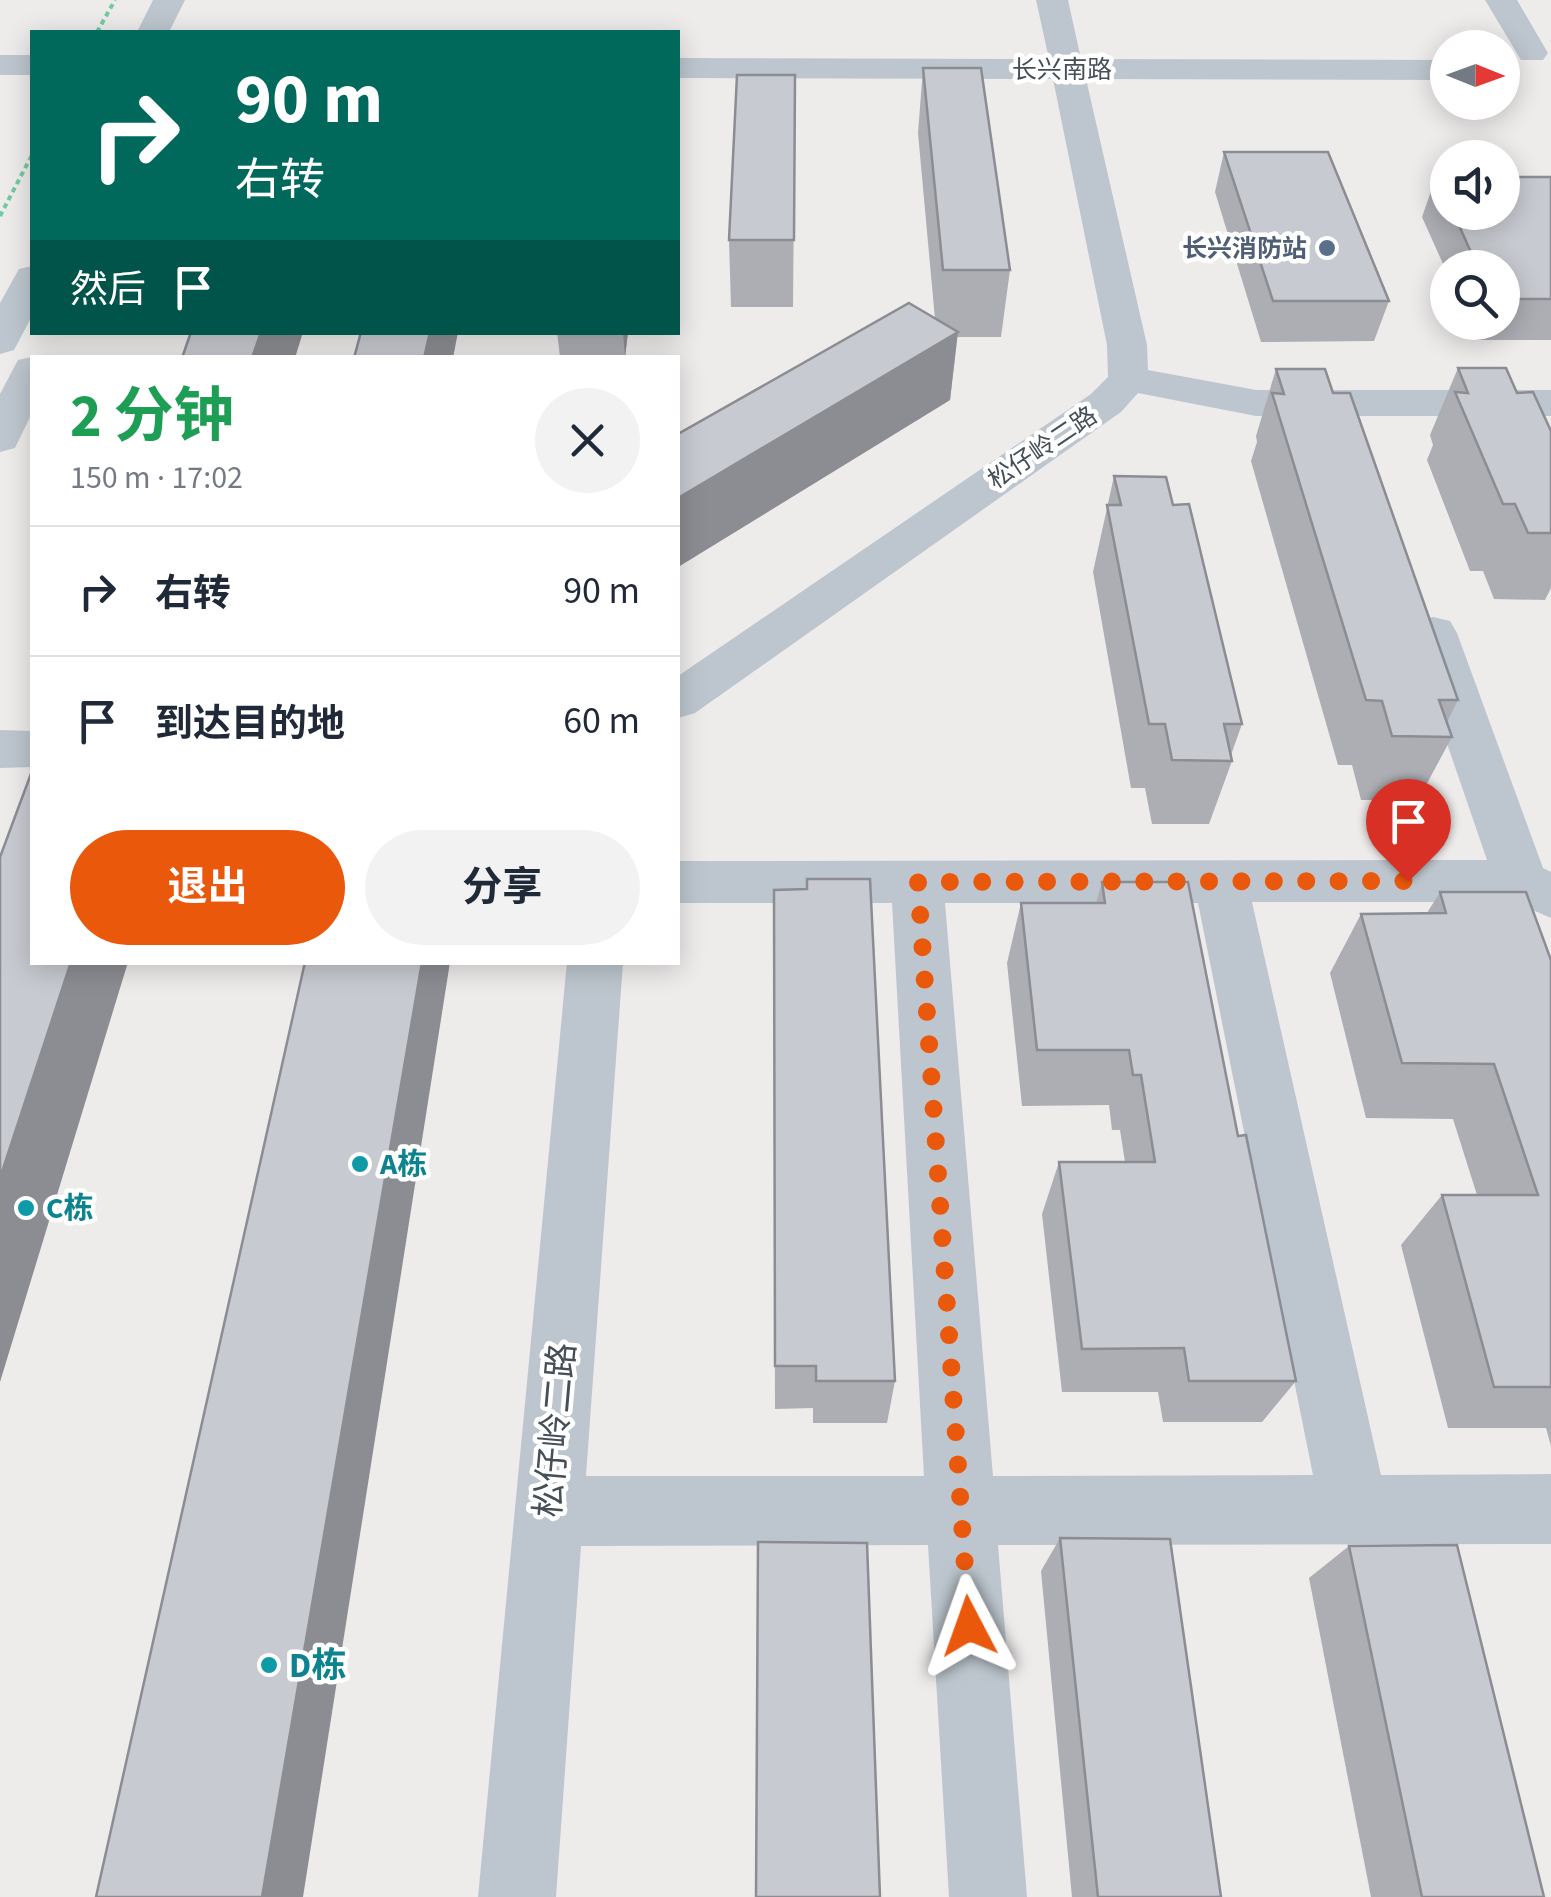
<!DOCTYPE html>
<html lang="zh">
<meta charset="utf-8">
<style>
:root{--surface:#fff;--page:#f2f2f3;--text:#1f2937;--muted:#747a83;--line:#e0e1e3;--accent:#ea580c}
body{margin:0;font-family:"Source Sans 3","Noto Sans SC",sans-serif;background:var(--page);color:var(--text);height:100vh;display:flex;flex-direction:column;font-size:38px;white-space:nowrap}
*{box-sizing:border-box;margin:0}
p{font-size:32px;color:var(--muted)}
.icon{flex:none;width:55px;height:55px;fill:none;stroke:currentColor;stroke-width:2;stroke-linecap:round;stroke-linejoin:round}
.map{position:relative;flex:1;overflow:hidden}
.panel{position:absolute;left:30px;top:355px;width:650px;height:610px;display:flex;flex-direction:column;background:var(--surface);border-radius:0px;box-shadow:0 5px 25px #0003}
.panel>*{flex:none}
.banner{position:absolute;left:30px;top:30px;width:650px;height:305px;border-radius:0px;box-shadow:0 5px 25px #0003;background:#00695c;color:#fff;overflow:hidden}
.needle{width:65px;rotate:91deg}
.fabs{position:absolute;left:1430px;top:30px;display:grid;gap:20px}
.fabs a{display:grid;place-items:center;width:90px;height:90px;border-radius:50%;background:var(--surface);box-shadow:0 5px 25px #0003;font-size:50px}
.pin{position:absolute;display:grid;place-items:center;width:85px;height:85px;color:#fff;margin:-102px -42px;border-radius:50% 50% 50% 0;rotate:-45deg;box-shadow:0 0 10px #0007}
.pin .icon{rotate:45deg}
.me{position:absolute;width:110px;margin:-55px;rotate:356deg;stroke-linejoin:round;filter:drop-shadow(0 0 8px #0008)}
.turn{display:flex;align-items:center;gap:35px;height:210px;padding:0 40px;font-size:45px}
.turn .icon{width:130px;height:130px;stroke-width:2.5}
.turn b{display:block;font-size:70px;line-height:85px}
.then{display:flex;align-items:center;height:95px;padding:0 40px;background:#0003;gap:20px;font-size:38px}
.round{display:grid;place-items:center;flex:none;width:105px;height:105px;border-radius:52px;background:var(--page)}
.summary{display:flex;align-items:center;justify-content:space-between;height:170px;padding:0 40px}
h1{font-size:60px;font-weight:700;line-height:75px;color:#1e9e55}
.primary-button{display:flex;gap:20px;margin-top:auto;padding:20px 40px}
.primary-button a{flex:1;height:115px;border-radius:60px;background:var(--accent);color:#fff;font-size:40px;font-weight:700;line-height:115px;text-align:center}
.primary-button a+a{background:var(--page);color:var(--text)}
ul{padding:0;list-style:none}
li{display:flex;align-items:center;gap:30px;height:130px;padding:0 40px;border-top:2px solid var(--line)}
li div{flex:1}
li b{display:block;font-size:38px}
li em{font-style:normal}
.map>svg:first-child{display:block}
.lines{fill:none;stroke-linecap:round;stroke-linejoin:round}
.path{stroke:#72caa0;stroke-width:4;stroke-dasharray:5 4;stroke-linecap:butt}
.minor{fill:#bdc6ce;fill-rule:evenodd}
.wall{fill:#acaeb4}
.shaded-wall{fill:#8c8d92}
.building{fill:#c8cad1;stroke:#8c8d92;stroke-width:2.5}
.route{stroke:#ea580c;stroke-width:18;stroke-dasharray:0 32.4}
.service-dot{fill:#5c6f8a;stroke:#fff;stroke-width:4}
.culture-dot{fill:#0f9aa8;stroke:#fff;stroke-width:4}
.labels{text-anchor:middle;stroke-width:9;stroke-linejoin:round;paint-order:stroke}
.far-street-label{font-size:25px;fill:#454f58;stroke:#fff}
.far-service-label{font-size:25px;font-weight:bold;fill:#4e5e75;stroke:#fff;text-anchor:end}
.culture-label{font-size:30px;font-weight:bold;fill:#0d838f;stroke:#fff;text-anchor:start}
.near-street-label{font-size:35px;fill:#454f58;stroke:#fff}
.near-culture-label{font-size:35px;font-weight:bold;fill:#0d838f;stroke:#fff;text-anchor:start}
</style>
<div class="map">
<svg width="1551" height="1897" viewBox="0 0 1551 1897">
<rect width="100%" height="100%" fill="#eeebeb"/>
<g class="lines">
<g class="path">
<path d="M97,32l18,-32"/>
<path d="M0,216l32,-61"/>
</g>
<g class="minor">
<path d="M153,0h32l-16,32h-32z"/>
<path d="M1036,0h32l13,59 367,1v20l-362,-1 61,266 1,25 108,20h295v26h-295l-118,-23 -17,19 -426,301 -17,5v-42l413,-282 17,-17 -1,-32 -54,-266 -375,-1v-20l371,1z"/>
<path d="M1485,0h32l31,53 -5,7h-22z"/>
<rect x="0" y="55" width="32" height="20"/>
<path d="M32,266v50l-18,34 -14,4v-51l19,-34z"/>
<path d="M32,357v56l-17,35 -15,4v-58l18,-34z"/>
<path d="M1433,617l17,4 7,12 86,235 8,4v46l-37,-16h-262l129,573 170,-1v70l-553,1 29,352h-78l-21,-352 -347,1 -25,351h-78l89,-935h56l-37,514h338l-32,-573h-214v-42l809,-1 -78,-227 7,-12zM945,903h253l115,572 -320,1z"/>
<path d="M0,730l32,1v36l-32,1z"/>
</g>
</g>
<g class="wall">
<path d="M923,68l87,202 -9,67h-44l-7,63 -272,167v-133l257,-115 -17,-186z"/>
<path d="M795,75l-2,232h-62l-2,-67z"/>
<path d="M1224,152l165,149 -15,40 -113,1 -46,-150z"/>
<path d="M1436,177h12v35h54l49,-35v163h-75l-8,-18h34v-54h-54v7l-26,-58z"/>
<path d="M557,332h71l-3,26 -65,-1z"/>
<path d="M1458,368l59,25 34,38v157l-6,12 -51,-1 -11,-28h-13l-43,-111 6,-15 -3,-10z"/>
<path d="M1276,369l57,24 125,307 -11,22 5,15 -34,63h-57l-9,-35h-14l-87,-304 6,-19 -1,-6z"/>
<path d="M1114,476l59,29 69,219 -11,31 1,6 -23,63h-57l-7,-36h-14l-38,-216z"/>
<path d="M1102,882l136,254 58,245 -34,41h-99l-5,-30h-96l-20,-178 17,-52h66l-5,-32h-8l-3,-25 -87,1 -15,-143 14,-60h75z"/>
<path d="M1440,892l111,68v486l-5,-18h-98l-47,-183 41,-50h35l-24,-76 -87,-1 -36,-145 31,-59 66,-1z"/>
<path d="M774,950l121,431 -8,42h-74v-15l-38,1z"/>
<path d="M1060,1538l161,359h-149l-31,-326z"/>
<path d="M1349,1546l195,351h-173l-62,-319z"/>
</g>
<g class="shaded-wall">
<path d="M261,332h42l-8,26h-43z"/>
<path d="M430,332h28l-5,26h-29z"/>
<path d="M623,332h5l-3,26z"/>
<path d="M958,332l-8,68 -272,167v-69z"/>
<path d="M71,962h57l-128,420v-204z"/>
<path d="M422,962h28l-147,935h-41z"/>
</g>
<g class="building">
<path d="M923,68h58l29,202h-67z"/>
<path d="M737,75h58l-1,165h-65z"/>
<path d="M1224,152h104l61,149h-116z"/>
<path d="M1436,177h12v25z"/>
<path d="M1502,177h49v122h-49v-31h-24l-25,-56h49z"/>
<path d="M909,303l49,29 -280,166v-64z"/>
<path d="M191,332h70l-9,26h-70z"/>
<path d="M361,332h69l-6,26h-70z"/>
<path d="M1458,368h48l11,25 16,-1 18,39v102h-23l-13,-29h-12l-48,-112 13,1z"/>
<path d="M1276,369h49l8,24h17l108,307h-19l13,37 -60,-1 -10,-35 -16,-1 -94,-307 12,1z"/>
<path d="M1114,476l52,1 7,28 16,-1 53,220h-18l8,37 -60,-1 -7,-36h-16l-42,-219h14z"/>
<path d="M32,771v191h39l-71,216v-321z"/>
<path d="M807,879h63l25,502h-79v-15h-41l-1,-476 33,-1z"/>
<path d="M1102,882h86l50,254 8,-1 50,246h-107l-5,-33 -102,1 -23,-187h96l-14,-87h-8l-4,-25h-92l-16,-147h84z"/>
<path d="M1440,892h86l25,68v427h-57l-52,-192h96l-44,-131 -92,-1 -41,-149 85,-1z"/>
<path d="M305,962h117l-160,935h-166z"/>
<path d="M1060,1538l110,1 51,358h-123z"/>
<path d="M758,1542l109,1 13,354h-124z"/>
<path d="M1457,1545l87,352h-122l-73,-351z"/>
</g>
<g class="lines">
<path class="route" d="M969,1626l-51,-744 490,-1"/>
</g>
<circle class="service-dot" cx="1327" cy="248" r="10"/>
<g class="culture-dot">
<circle cx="360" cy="1164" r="10"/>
<circle cx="26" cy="1208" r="10"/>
<circle cx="269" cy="1665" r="10"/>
</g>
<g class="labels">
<g class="far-street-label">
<text x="1062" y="78">长兴南路</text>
<text transform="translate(1042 447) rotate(-34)" y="9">松仔岭二路</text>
</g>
<g class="far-service-label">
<text x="1307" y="257">长兴消防站</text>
</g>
<g class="culture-label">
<text x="380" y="1174">A栋</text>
<text x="46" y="1218">C栋</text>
</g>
<g class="near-street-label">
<text transform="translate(555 1430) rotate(-85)" y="12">松仔岭二路</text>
</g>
<g class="near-culture-label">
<text x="289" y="1677">D栋</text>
</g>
</g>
</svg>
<div class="fabs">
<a><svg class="needle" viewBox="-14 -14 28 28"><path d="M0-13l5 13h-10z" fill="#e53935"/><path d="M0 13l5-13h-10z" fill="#747a83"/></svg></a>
<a><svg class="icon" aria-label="sound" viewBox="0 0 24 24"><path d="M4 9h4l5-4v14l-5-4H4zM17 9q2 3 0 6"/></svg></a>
<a><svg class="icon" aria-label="search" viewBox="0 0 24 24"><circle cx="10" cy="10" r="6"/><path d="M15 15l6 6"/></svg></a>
</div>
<div class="pin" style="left:1408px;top:881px;background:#d93025"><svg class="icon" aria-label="arrive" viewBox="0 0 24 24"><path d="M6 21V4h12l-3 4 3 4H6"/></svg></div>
<svg class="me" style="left:969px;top:1626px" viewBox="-20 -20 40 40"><path d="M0-17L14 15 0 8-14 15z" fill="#ea580c" stroke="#fff" stroke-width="4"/></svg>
<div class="banner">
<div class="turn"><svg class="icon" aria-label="right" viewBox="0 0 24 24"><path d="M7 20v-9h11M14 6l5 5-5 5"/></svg><div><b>90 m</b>右转</div></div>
<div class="then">然后<svg class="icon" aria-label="arrive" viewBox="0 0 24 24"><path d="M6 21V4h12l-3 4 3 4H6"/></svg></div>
</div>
<section class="panel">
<div class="summary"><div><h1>2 分钟</h1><p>150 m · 17:02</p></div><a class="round"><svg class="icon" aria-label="close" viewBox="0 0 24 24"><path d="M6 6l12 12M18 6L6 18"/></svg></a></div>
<ul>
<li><svg class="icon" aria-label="right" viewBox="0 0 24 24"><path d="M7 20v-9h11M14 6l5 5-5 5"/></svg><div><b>右转</b></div><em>90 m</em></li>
<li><svg class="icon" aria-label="arrive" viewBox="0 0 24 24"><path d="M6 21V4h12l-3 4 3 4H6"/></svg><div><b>到达目的地</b></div><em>60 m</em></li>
</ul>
<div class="primary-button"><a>退出</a><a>分享</a></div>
</section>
</div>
